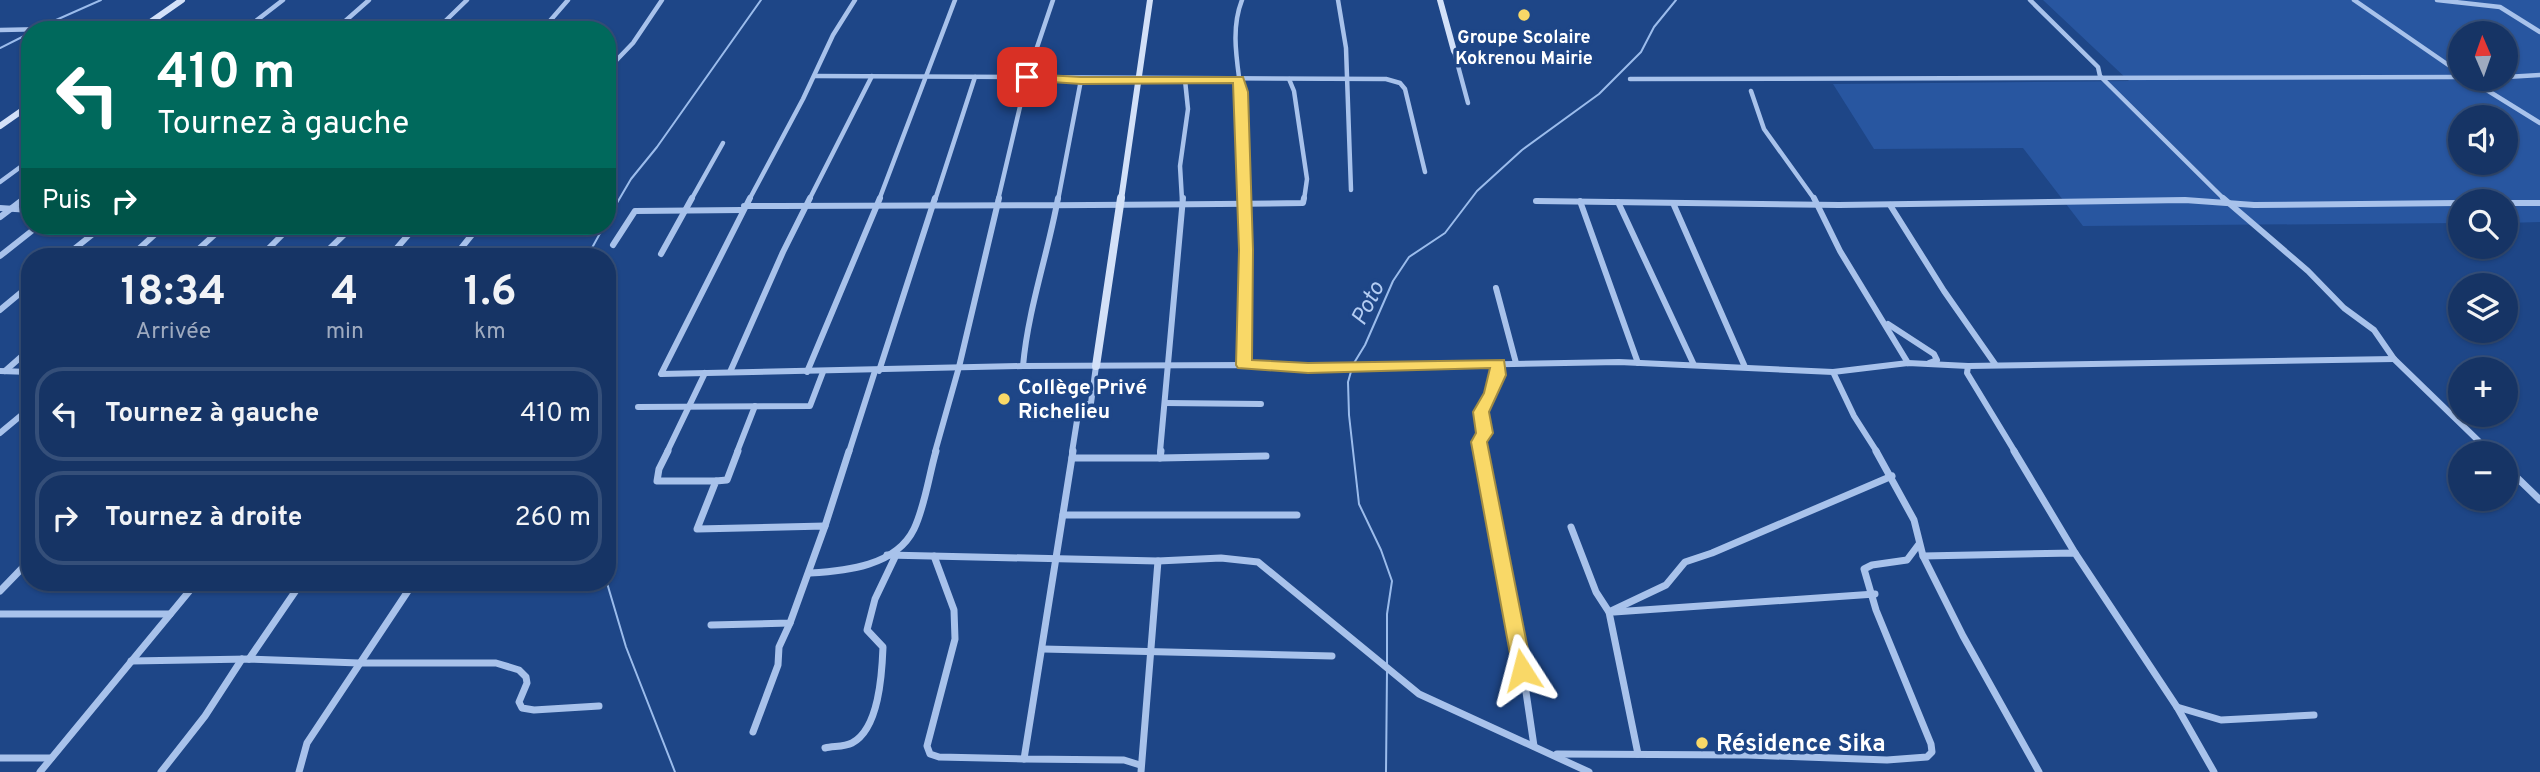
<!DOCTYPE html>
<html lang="fr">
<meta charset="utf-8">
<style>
:root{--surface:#163465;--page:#233f6e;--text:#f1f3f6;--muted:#9eaabf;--line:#354f79}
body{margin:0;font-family:Overpass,sans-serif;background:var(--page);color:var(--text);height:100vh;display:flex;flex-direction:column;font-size:26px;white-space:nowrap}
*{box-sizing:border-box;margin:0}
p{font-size:23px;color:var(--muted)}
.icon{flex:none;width:38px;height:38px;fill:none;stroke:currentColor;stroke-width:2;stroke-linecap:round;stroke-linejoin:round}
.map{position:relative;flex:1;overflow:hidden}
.drawer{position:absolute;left:21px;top:248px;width:595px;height:343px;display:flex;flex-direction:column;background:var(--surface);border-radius:28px;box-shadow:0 2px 5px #0004,0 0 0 2px var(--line)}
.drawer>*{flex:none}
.guide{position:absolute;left:21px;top:21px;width:595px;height:214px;border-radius:28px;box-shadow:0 2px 5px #0004,0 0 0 2px var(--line);background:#00695c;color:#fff;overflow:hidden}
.needle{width:46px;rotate:358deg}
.fabs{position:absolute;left:2448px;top:21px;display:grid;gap:14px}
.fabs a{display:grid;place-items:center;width:70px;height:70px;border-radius:50%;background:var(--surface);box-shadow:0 2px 5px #0004,0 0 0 2px var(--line);font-size:35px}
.pin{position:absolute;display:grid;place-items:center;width:60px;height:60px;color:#fff;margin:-30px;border-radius:14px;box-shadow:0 4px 10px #0006}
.me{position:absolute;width:77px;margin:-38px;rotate:351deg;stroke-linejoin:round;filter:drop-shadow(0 0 5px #0008)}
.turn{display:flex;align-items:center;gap:24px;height:147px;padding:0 21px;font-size:32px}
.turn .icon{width:91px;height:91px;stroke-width:2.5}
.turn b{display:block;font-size:49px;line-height:60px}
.then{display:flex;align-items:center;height:66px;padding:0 21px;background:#0003;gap:14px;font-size:26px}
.eta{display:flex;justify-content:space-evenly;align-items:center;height:119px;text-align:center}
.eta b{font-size:42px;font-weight:700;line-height:49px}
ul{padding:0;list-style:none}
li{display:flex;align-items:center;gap:21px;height:94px;margin:0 14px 10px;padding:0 7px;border:4px solid var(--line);border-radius:28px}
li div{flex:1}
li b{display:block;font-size:26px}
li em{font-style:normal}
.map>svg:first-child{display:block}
.green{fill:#2856a0;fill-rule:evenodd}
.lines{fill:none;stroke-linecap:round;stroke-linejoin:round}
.stream{stroke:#9bbcec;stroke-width:2}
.street-far2{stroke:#a8c2eb;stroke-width:4.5}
.street-far1{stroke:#a8c2eb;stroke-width:6}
.street{stroke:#a8c2eb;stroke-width:7}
.secondary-far1{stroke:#d3e1f8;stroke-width:6}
.secondary{stroke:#d3e1f8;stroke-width:8}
.route{fill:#f9d867;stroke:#a28c43;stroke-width:2}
.poi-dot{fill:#f9d867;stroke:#1e4687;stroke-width:2.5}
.labels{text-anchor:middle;stroke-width:7;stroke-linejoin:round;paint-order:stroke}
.far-poi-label{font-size:18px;font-weight:bold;fill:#fff;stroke:#1e4687}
.poi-label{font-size:21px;font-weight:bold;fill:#fff;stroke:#1e4687;text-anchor:start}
.water-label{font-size:23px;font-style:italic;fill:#b3ccf2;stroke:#1e4687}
.near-poi-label{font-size:24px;font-weight:bold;fill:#fff;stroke:#1e4687;text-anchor:start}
</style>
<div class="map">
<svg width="2540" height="772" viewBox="0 0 2540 772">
<rect width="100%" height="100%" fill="#1e4687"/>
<path class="green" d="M2043,0h497v222l-34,1v-22h-46v22l-377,3 -60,-78 -149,1 -41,-65 296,-3zM2460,33h46v46h-46zM2460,117h46v46h-46z"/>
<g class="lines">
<g class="stream">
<path d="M38,28l63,-28"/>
<path d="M0,48l30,-15"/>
<path d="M607,220l24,-41 26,-32 104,-147"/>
<path d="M587,257l17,-31"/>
<path d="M1354,363l11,-18 28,-64 16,-24 36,-24 32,-42 45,-41 77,-56 42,-42 13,-25 22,-27"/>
<path d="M1352,368l-4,14 1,33 10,89 22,46 11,31 -5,33v52"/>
<path d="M607,583l19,64 49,125"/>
<path d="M1386,772l1,-101"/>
</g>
<g class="street-far2">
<path d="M1242,0c-13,33 -3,68 0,102 2,33 2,65 2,98"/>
<path d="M1338,0l8,48 5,142"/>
<path d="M2030,0l68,67 2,9 125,124"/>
<path d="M2354,0l106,73"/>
<path d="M2437,0l63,7 40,25"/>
<path d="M0,30l143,-3"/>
<path d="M244,30l39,-30"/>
<path d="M335,30l34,-30"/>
<path d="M436,30l31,-30"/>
<path d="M542,30l26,-30"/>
<path d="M1454,51l14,52"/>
<path d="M607,70l26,-27 29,-43"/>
<path d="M815,76l571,3 14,4 5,6 20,83"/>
<path d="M2506,77l34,-2"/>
<path d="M1289,79l5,12 13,88 -3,21"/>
<path d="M1630,79l830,-2"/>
<path d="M2469,79l71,44"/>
<path d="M1751,91l13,38 51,71"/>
<path d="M0,182l30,-22"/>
<path d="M22,200l8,-6"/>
<path d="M691,200l32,-57"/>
<path d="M749,200l54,-101 30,-64 22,-35"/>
<path d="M809,200l63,-124"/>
<path d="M879,200l76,-200"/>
<path d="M935,200l40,-123"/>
<path d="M998,200l29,-123 26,-77"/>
<path d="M1058,200l23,-120"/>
<path d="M1182,200l-2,-34 8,-57 -3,-29"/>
</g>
<g class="street-far1">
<path d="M750,198l-89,176 362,-8 221,-1 64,3 311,-6 214,10 75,-9 60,3 426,-7"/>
<path d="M1814,198l26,53 68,112"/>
<path d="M2223,198l85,73 36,37 30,22 20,29 96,93"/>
<path d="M1536,201l303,4 346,-5 69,5 206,-2"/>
<path d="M1580,201l58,162"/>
<path d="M1618,202l76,163"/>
<path d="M1673,203l72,164"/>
<path d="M2506,203h34"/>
<path d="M1890,205l54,86 51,73"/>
<path d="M744,206c186,-1 373,0 559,-3l1,-5"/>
<path d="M0,208l30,2"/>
<path d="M0,217l25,-19"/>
<path d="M613,245l22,-34 107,-1"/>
<path d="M661,254l31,-56"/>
<path d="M0,256l38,-30"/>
<path d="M64,257l39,-31"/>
<path d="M130,257l34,-31"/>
<path d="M190,257l34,-31"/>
<path d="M260,257l31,-31"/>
<path d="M321,257l32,-31"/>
<path d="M389,257l27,-31"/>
<path d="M454,257l25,-31"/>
<path d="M1496,288l20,75"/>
<path d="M0,310l30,-25"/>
<path d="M1888,324l46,30 3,6 -8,3"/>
<path d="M1244,365v-167"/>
<path d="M1023,366c5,-57 25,-112 35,-168"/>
<path d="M1968,366l-1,7 48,79"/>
<path d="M0,371l30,1"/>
<path d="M5,371l25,-22"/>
<path d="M879,371l56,-173"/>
<path d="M730,372l53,-120 27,-54"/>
<path d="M807,372l73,-174"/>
<path d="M1833,372l21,44 23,36"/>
<path d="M1165,403l96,1"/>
<path d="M638,407l172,-1 13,-34"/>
<path d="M0,433l30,-25"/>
<path d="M667,452l38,-79"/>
<path d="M737,452l18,-46"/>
<path d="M849,452l26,-81"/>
<path d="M935,452l24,-85 40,-169"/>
<path d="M1072,452l7,-44 12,-5 5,-37"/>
<path d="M1160,452l23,-254"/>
<path d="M1481,452l-2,-10 6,-9 -4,-20 13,-30 4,-20"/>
</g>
<g class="street">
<path d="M668,451l-9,18 -2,12h59"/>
<path d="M1073,451l-49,308 100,1 16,5"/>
<path d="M1481,451l38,194 15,101"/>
<path d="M1876,451l38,69 9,36 40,80 76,136"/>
<path d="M2014,451l61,102"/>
<path d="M2489,451l2,2"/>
<path d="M1072,458h88l1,-7"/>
<path d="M1160,458l106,-2"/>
<path d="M2506,467l34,33"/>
<path d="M1063,515h234"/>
<path d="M825,526l24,-75"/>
<path d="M1571,527l25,65 13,20 29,142"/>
<path d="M887,555l271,6 63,-3 37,4 161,132 170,78"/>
<path d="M934,556l20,54 1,29 -28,107 3,8 9,3 85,2"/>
<path d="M1923,556l152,-3 102,154 37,65"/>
<path d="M810,573c36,-2 86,-7 104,-44 11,-23 15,-54 22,-78"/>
<path d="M0,591l30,-31"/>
<path d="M1609,612l57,-27 19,-23 27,-9 180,-77"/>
<path d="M1614,612l261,-18"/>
<path d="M0,614h170"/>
<path d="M711,625l79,-2 35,-97 -128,3 19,-48 11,-1 11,-29"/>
<path d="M1043,649l289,7"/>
<path d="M249,659l52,-76"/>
<path d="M131,661l118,-2 110,4h137l23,7 7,7 1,6 -8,19 3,6 12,2 65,-4"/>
<path d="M2177,707l44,13 93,-5"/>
<path d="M753,732l25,-67 1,-18 11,-24"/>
<path d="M825,748c8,-2 19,-1 27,-5 27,-14 30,-69 31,-96l-16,-17 8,-31 21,-44"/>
<path d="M1557,754l191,1 139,5 40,-3 5,-5 -1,-8 -55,-134 -12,-41 8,-4 35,-5 12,-16"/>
<path d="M0,758h51"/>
<path d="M40,772l156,-189"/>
<path d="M161,772l44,-56 37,-57"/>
<path d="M299,772l8,-29 101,-152 -1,-8"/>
<path d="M1141,772l17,-211"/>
</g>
<g class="secondary-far1">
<path d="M1440,0l14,51"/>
<path d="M139,30l43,-30"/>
<path d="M0,126l30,-21"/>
<path d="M1121,200l29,-200"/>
</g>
<path class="secondary" d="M1096,366l25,-168"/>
</g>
<path class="route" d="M1027,74l54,3h162l5,15 5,158 -1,110 56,3 196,-3 2,15 -17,37 4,21 -6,9 45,228 -2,5 -8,3 -7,-3 -2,-5 -42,-228 5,-9 -3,-21 11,-19 6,-25 -182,5 -70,-5 -2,-3 3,-115 -6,-167 -152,1 -58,-4v-5z"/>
<g class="poi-dot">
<circle cx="1524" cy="15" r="7"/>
<circle cx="1004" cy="399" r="7"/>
<circle cx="1702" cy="743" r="7"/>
</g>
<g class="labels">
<g class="far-poi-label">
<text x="1524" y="43">Groupe Scolaire<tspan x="1524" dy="21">Kokrenou Mairie</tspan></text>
</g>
<g class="poi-label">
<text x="1018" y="394">Collège Privé<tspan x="1018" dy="24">Richelieu</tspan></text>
</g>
<g class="water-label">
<text transform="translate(1367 303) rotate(-63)" y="8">Poto</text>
</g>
<g class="near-poi-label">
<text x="1716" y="751">Résidence Sika</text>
</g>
</g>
</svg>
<div class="fabs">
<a><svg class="needle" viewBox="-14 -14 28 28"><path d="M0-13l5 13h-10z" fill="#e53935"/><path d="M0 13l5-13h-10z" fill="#9eaabf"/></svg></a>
<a><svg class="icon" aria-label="sound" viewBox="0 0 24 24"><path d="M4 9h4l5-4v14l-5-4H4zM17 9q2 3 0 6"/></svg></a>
<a><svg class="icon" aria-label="search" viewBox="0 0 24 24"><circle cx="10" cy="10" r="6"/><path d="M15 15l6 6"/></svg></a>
<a><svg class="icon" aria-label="layers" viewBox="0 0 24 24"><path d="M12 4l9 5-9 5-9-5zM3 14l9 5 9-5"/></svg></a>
<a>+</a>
<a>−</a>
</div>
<div class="pin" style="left:1027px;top:77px;background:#d93025"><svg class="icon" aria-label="arrive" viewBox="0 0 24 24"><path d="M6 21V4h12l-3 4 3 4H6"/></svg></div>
<svg class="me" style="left:1522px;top:670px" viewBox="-20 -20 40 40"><path d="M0-17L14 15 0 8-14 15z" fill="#f9d867" stroke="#fff" stroke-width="4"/></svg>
<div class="guide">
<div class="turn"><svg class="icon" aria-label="left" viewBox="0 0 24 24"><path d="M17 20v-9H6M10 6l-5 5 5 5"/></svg><div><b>410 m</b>Tournez à gauche</div></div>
<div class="then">Puis<svg class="icon" aria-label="right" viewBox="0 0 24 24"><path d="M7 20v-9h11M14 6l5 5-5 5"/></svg></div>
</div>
<section class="drawer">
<div class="eta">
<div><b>18:34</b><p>Arrivée</p></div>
<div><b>4</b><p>min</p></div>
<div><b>1.6</b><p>km</p></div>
</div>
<ul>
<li><svg class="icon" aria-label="left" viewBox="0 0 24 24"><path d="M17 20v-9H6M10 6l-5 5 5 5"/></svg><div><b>Tournez à gauche</b></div><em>410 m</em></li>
<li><svg class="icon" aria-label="right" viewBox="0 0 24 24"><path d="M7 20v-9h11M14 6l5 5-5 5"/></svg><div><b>Tournez à droite</b></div><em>260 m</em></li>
</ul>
</section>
</div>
